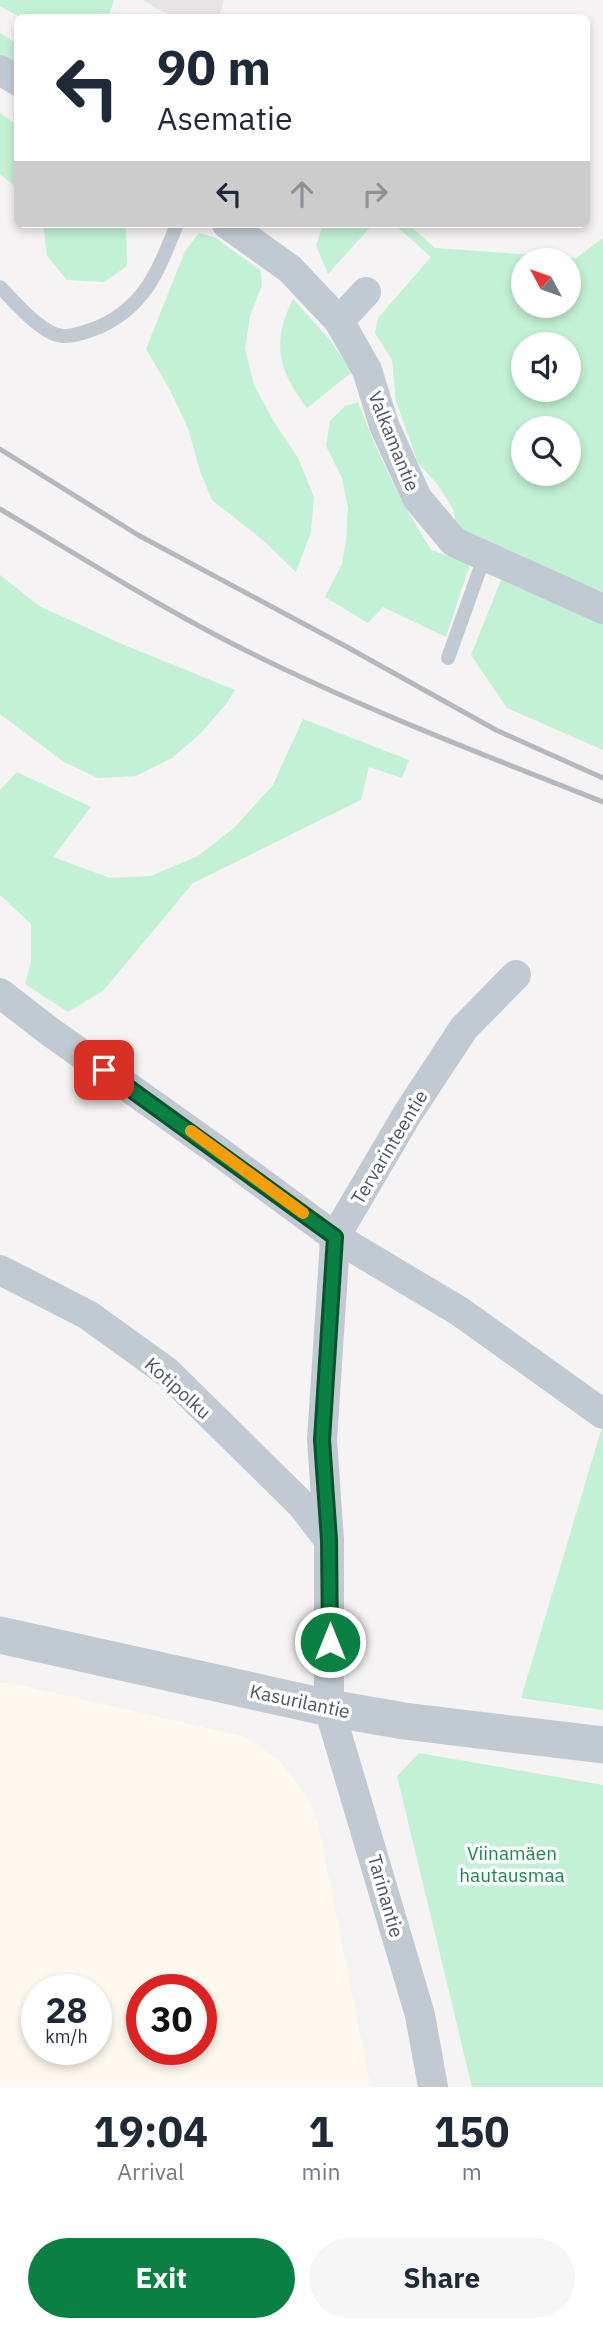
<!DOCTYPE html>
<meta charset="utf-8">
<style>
:root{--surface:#fff;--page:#f6f6f7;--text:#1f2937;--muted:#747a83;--accent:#0b8043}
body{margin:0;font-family:"IBM Plex Sans",sans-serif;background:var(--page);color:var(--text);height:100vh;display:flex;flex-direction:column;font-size:26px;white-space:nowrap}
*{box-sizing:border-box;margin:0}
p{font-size:23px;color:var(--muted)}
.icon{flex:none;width:38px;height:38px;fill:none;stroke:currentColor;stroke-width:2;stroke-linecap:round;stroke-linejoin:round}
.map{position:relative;height:2087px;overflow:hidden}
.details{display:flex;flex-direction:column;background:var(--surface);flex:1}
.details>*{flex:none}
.guide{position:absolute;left:14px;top:14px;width:576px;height:214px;border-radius:10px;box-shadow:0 4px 10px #0003;background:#fff;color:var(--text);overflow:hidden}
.needle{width:46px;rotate:311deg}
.buttons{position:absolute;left:511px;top:248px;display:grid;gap:14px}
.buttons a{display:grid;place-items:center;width:70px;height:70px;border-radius:50%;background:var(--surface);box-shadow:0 4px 10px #0003;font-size:35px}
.speed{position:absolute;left:21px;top:1974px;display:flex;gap:14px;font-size:35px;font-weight:700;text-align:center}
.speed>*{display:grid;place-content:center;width:91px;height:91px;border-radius:50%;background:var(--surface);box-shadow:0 4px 10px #0003;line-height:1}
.speed small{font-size:18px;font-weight:400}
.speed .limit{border:10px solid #d22;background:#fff;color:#111}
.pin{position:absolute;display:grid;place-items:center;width:60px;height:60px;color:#fff;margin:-30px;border-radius:14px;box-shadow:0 4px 10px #0006}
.me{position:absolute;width:77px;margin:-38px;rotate:0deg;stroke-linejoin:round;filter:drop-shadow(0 0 5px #0008)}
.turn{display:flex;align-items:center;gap:24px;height:147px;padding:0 28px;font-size:32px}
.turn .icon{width:91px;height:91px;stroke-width:2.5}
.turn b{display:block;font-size:49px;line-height:60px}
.lanes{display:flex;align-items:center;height:66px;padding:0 28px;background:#0003;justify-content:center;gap:35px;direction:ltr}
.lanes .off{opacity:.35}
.eta{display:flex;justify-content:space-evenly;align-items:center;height:119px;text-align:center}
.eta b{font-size:42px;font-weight:800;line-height:49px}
.button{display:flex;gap:14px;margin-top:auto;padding:14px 28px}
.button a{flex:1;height:80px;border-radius:42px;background:var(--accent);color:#fff;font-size:28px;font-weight:800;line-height:80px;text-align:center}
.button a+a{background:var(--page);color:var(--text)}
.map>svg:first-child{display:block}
.commercial{fill:#fdf9ef;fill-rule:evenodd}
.education{fill:#e6e4e5}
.green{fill:#c3f1d5;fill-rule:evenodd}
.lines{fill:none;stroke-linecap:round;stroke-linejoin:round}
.service{stroke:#c1cad2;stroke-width:14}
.minor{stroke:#c1cad2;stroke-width:30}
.tertiary{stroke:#c1cad2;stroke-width:37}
.rail{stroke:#b5b8bd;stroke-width:5}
.route-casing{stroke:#07532c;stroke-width:18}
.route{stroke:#0b8043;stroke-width:12}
.slow{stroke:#f59e0b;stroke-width:12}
.labels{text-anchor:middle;stroke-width:7;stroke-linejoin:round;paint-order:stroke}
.street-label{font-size:19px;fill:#4a5661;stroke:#fff}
.park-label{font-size:19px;fill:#17864f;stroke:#fff}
</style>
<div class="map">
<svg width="603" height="2087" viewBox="0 0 603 2087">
<rect width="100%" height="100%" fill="#f5f3f3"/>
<path class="commercial" d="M0,1683h11l235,54 34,24 28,38 10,23 53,265h-371zM37,1990h59v59h-59zM142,1990h59v59h-59z"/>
<path class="education" d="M143,0h81l-5,17 -46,1z"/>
<g class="green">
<path d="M0,0h114l-6,18 -88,-1 -20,-11z"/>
<path d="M0,33l17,11v22l-17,-8z"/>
<path d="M0,113l17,12v63l-17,-14z"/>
<path d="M43,224h83l1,42 -23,16 -37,-2 -20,-24z"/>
<path d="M323,224h50l-45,50 -12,-29z"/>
<path d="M394,224h14l27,24 141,10 27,-20v512l-96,-42 -36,-53 36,-90 -53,-23 1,-24 -3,-11 -14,-22 -20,-22 -22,-62 -4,-41 -17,-27 3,-15 53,-61zM523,261h46v45h-46zM523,345h46v45h-46zM523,429h46v45h-46z"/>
<path d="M199,233l17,5 45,33 1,14 -12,31 -5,33 9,36 20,37 24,36 16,39 -3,35 -15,40 -31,-30 -53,-42 -12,-29 -12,-43 -18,-38 -24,-41 39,-98z"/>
<path d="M293,299l36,40 23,33 -45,36c-29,-38 -36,-65 -14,-109z"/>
<path d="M358,402l18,45 24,51 31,52 39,14 -24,73 -63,-30 -15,16 -43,-26 17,-33 4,-23 2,-33 -6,-30 -16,-32 4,-25 15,-15z"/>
<path d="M0,575l39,31 83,38 113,46 -8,13 -27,31 -28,24 -36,18 -38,2 -34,-16 -64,-48z"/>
<path d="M303,719l106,41 -7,18 -33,-11 -8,33 -168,83 -90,108 -35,21 -43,-28 6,-22v-38l-31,-29v-105l17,-18 74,35 -38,50 57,21 41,-2 47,-20 36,-28 39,-43z"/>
<path d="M603,1424v286l-82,-12z"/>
<path d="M419,1753l184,32v302h-131l-75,-311z"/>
</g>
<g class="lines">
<g class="service">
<path d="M0,287c14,14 42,48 63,49 11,1 25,-5 36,-9 47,-21 60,-58 78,-103"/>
<path d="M448,658l37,-103"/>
</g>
<g class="minor">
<path d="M0,70l18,11"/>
<path d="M227,224l63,45 49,52 28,49 17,55 33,73 37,44 149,67"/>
<path d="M339,321l27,-29"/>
<path d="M0,993l49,38 165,117 121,89 124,74 144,103"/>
<path d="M0,1270l88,45 79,57 135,133 27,35"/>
<path d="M433,2087l-13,-72 -91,-307v-168l-7,-100 12,-183 1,-20 73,-124 56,-85 52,-53"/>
</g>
<path class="tertiary" d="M0,1635l329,73 75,13 199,24"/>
<g class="rail">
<path d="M0,449l138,86 209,112 149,83 107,48"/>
<path d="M0,509c85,50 170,105 259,148 112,55 228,99 344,145"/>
</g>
</g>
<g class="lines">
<defs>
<path id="route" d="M104,1070l231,167 -13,203 7,100 1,102"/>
</defs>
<use href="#route" class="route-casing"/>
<use href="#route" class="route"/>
<path class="slow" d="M191,1131l112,82"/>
</g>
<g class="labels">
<g class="street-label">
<text transform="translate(394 441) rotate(68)" y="7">Valkamantie</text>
<text transform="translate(389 1147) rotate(-59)" y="7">Tervarinteentie</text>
<text transform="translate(178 1388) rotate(42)" y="7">Kotipolku</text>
<text transform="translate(300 1701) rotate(12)" y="7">Kasurilantie</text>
<text transform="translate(386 1896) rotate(74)" y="7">Tarinantie</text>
</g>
<g class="park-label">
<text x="512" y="1860">Viinamäen<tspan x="512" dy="22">hautausmaa</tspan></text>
</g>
</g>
</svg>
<div class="buttons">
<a><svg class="needle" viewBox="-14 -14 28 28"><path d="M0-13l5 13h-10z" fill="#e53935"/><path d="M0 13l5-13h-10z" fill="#747a83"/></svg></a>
<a><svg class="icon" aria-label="sound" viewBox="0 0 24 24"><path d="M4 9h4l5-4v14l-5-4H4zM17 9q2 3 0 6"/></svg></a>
<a><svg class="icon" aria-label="search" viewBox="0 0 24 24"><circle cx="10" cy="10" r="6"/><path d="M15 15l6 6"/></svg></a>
</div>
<div class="speed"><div>28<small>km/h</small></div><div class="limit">30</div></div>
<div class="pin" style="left:104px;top:1070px;background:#d93025"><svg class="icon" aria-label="arrive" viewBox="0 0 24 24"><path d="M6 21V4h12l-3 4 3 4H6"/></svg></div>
<svg class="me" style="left:330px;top:1642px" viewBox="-20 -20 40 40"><circle r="17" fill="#0b8043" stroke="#fff" stroke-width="3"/><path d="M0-11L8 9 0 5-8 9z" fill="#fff"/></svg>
<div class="guide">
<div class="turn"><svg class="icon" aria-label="left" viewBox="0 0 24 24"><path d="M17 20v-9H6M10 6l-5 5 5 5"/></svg><div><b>90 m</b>Asematie</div></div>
<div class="lanes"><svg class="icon" aria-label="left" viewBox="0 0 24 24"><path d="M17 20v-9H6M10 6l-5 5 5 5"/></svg><svg class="icon off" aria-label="ahead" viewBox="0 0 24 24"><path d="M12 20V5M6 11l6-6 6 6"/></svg><svg class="icon off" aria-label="right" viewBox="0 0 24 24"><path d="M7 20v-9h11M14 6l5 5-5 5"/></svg></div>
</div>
</div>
<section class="details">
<div class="eta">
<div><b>19:04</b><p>Arrival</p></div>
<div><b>1</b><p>min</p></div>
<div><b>150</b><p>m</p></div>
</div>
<div class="button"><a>Exit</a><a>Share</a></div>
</section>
